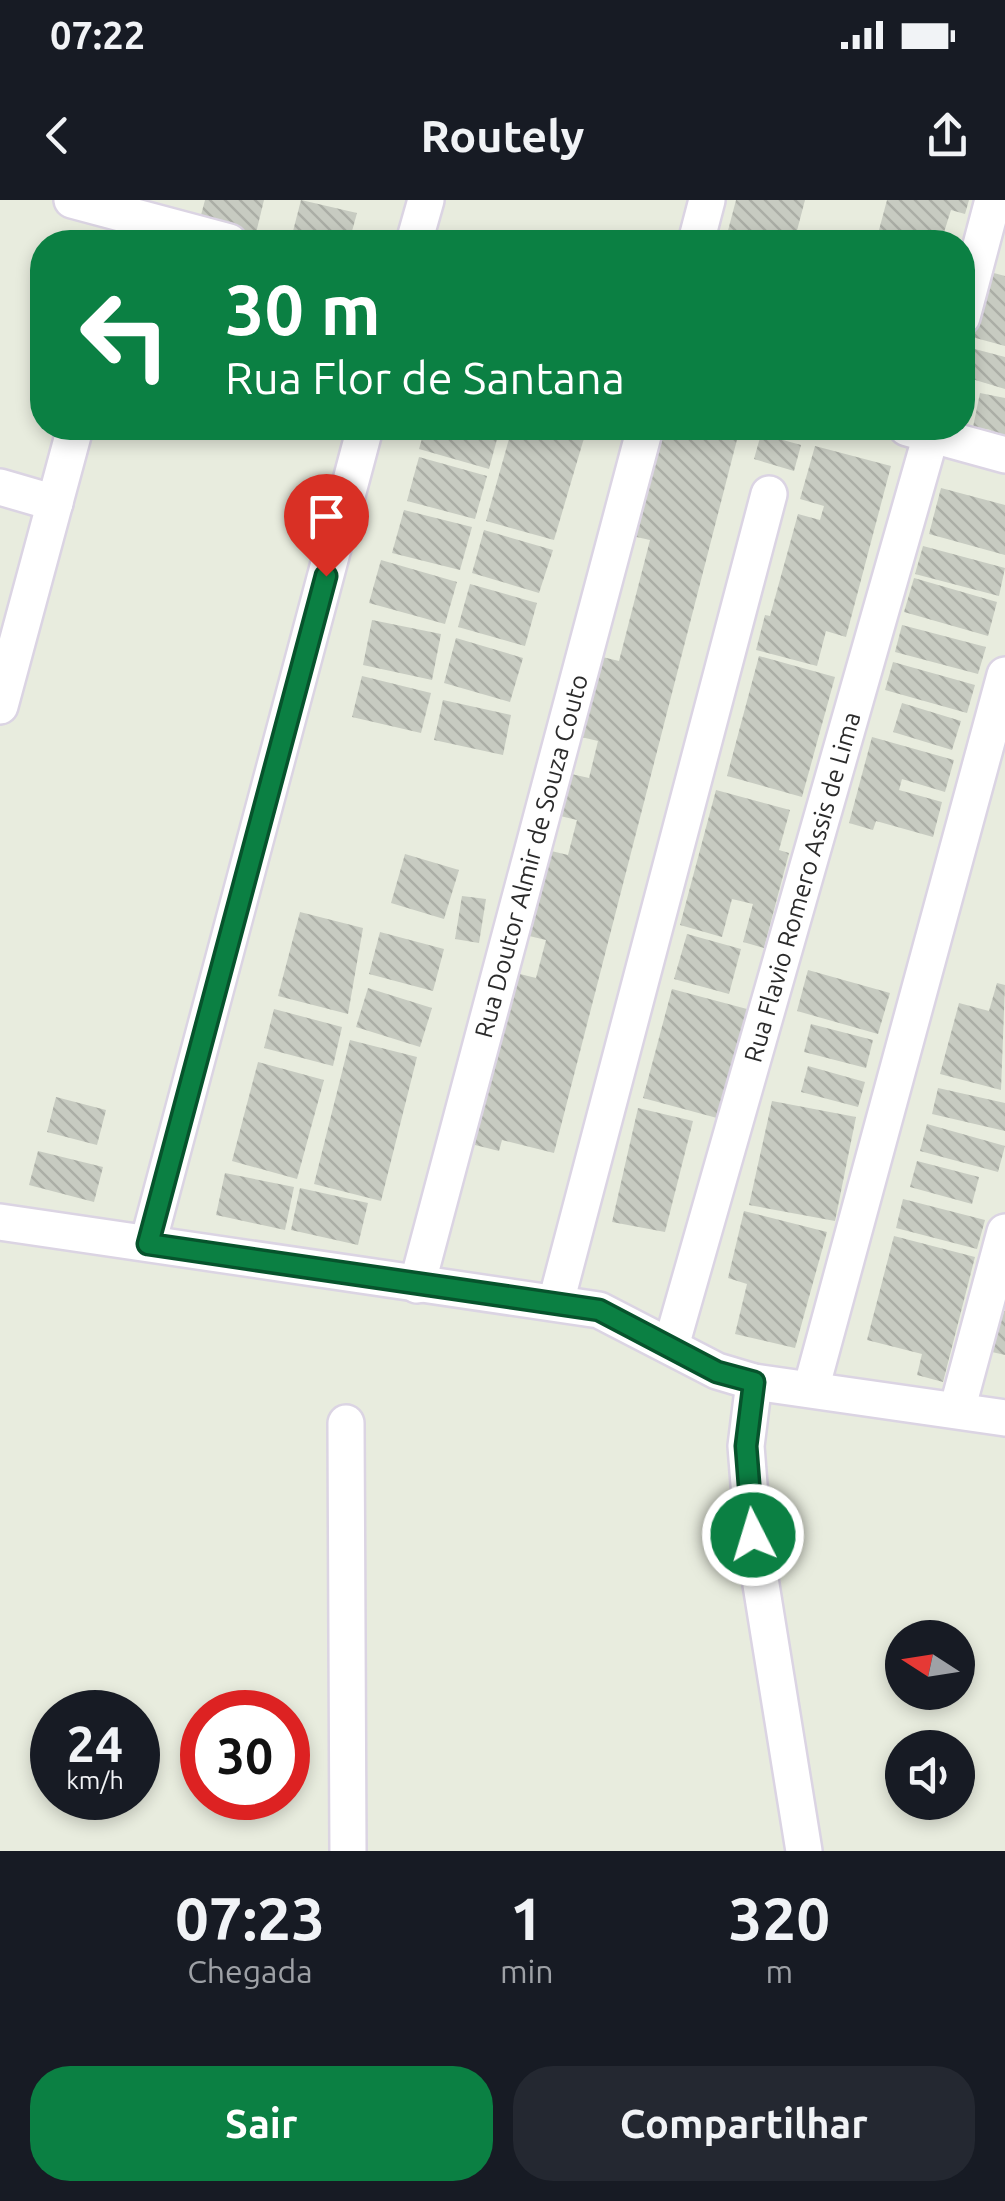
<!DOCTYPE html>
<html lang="pt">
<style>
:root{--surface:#171b24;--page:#242831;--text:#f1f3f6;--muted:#9ea1a6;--accent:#0b8043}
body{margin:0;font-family:Ubuntu,sans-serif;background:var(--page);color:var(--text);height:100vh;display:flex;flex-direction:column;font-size:38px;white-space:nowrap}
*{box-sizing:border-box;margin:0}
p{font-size:32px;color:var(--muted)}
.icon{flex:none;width:55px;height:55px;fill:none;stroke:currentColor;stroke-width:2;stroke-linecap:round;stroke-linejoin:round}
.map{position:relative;height:1651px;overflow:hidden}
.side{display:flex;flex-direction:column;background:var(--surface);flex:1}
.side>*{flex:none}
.guide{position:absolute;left:30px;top:30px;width:945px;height:210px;border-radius:40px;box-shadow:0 5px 15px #0003;background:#0b8043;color:#fff;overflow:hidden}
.needle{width:65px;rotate:282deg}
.fabs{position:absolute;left:885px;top:1420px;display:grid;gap:20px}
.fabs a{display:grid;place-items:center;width:90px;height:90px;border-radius:50%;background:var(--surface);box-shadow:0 5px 15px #0003;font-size:50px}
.speed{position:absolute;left:30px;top:1490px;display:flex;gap:20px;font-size:50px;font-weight:700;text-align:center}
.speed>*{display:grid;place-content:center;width:130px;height:130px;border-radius:50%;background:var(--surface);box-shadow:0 5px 15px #0003;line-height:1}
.speed small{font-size:25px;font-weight:400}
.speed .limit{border:15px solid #d22;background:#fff;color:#111}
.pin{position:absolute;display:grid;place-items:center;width:85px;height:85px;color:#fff;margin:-102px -42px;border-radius:50% 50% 50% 0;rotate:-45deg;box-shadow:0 0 10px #0007}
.pin .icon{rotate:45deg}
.me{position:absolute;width:110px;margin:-55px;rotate:355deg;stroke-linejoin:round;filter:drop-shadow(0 0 8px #0008)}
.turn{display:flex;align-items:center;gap:35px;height:210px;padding:0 30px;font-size:45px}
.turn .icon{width:130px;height:130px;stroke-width:2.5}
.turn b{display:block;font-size:70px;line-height:85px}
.eta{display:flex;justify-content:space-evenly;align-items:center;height:170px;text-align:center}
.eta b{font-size:60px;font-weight:700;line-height:70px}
.primary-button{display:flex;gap:20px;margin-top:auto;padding:20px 30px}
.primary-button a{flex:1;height:115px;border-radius:40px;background:var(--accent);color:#fff;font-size:40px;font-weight:700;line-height:115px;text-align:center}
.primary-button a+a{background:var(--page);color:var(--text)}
.status{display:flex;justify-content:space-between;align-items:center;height:70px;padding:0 50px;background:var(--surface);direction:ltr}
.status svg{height:28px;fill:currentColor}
header{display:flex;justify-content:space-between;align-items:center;height:130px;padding:0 30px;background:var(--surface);font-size:45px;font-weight:700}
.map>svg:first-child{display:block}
.building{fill:url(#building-back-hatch)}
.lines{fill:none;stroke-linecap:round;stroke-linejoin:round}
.minor-casing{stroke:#dbd4e3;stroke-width:40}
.minor{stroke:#fff;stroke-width:35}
.route-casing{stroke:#07532c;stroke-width:25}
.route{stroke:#0b8043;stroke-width:18}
.labels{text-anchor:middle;stroke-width:8;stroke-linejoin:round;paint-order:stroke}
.street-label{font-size:25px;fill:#2b2b2b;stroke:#fff}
</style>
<div class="status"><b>07:22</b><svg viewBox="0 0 49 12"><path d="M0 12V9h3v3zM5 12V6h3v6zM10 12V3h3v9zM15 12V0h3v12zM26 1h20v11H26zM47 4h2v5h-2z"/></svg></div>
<header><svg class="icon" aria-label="back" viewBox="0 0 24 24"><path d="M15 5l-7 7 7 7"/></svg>Routely<svg class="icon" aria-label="share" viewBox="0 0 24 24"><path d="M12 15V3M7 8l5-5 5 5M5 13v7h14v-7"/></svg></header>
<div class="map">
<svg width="1005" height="1651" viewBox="0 0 1005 1651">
<defs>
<pattern id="building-back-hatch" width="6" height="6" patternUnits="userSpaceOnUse" patternTransform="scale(2.5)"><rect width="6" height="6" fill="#c7cbc1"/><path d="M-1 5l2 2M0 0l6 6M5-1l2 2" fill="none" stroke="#abaea6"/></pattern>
</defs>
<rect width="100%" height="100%" fill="#e8ecde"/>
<g class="building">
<path d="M205,0h59l-8,33 -56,-14z"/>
<path d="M301,0l56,13 -8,29 -58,-3z"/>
<path d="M736,0h69l-11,42h-69z"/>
<path d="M887,0h82l-4,14 -14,-4 -10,32h-60l3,-11 -5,-1z"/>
<path d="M990,72l15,4v70l-33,-9z"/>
<path d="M971,148l34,9v32l-43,-13z"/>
<path d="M980,193l25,5v50l-17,-4 3,-14 -18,-3z"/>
<path d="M425,228h75l-11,41 -70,-20z"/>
<path d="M512,228h75l-33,112 -68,-19z"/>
<path d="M659,228h81l-186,725 -52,-13 -3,11 -28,-7 45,-171 20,5 10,-38 -21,-5 22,-85 21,5 9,-35 -21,-5 11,-42 22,5 9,-37 -21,-5 21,-80 21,5 31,-121 -18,-4z"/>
<path d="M761,234l40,11 -7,26 -40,-12z"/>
<path d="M815,246l76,20 -45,171 -20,-6 -9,35 -61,-16 9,-35 5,1 28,-102 22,6 4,-14 -24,-7z"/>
<path d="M419,257l68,19 -12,43 -68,-18z"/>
<path d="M941,288l64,17v50l-76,-21z"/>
<path d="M404,310l68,17 -12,43 -68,-17z"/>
<path d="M484,330l69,20 -14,43 -67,-20z"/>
<path d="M923,346l82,22 -6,28 -84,-22z"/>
<path d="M381,360l76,22 -12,42 -76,-21z"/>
<path d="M914,378l83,24 -9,34 -84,-24z"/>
<path d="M470,384l67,19 -12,43 -67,-19z"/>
<path d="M372,420l69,14 -9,46 -69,-15z"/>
<path d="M902,425l84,22 -8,27 -83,-22z"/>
<path d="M456,438l67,20 -13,44 -66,-19z"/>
<path d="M759,456l76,21 -33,120 -75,-21z"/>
<path d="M893,462l82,23 -8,28 -82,-23z"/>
<path d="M362,476l69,17 -10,40 -69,-16z"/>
<path d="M443,500l68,15 -8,40 -69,-15z"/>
<path d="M902,503l59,18 -9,29 -59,-18z"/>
<path d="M872,537l82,23 -9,32 -43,-13 -3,11 43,12 -9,35 -57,-16 -3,9 -24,-7z"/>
<path d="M716,590l74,20 -11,40 10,3 -25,95 -21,-6 10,-38 -21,-5 -10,38 -42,-12z"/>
<path d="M405,654l54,16 -15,49 -53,-16z"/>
<path d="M462,696l24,3 -7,44 -24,-4z"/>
<path d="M300,712l63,16 -15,86 -70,-18z"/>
<path d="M380,732l64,17 -11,42 -64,-17z"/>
<path d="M687,734l54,15 -12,45 -55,-15z"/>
<path d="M808,770l82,23 -12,41 -81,-23z"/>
<path d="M997,783l8,2 -4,105 -61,-16 19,-71 30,8z"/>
<path d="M368,788l64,20 -12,39 -64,-20z"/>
<path d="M672,789l75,20 -30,109 -74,-20z"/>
<path d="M274,809l68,18 -9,39 -69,-18z"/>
<path d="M811,824l62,16 -7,28 -62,-16z"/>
<path d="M350,840l67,17 -36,144 -67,-17z"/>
<path d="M258,862l66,18 -27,99 -65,-18z"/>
<path d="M808,866l57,16 -7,25 -57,-15z"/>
<path d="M938,888l67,15v28l-73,-17z"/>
<path d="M56,897l50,13 -9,35 -50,-13z"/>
<path d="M772,901l84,16 -21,104 -86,-16z"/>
<path d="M638,908l55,13 -28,111 -53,-10z"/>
<path d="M927,924l78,22 -7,26 -78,-21z"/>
<path d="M38,951l65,16 -9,35 -65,-17z"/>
<path d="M917,961l62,16 -7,27 -62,-17z"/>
<path d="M225,973l69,14 -9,43 -69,-15z"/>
<path d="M300,988l68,15 -10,42 -67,-15z"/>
<path d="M903,999l82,21 -8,29 -81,-21z"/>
<path d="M744,1011l83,21 -32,116 -60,-14 12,-50 -19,-6z"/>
<path d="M894,1036l81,21 -32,125 -26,-7 5,-21 -55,-14z"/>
<path d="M1004,1111h1v44l-13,-3z"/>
</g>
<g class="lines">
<defs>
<g id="minor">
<path d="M72,0l157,42"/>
<path d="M414,42l12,-42"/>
<path d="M696,42l11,-42"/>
<path d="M962,117l31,-117"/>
<path d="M907,228l98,27"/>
<path d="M0,287l55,16"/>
<path d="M0,506l75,-278"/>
<path d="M0,1022l599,88 118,61 37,11 251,36"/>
<path d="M148,1043l217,-815"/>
<path d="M417,1085l228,-857"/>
<path d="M556,1102l213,-808"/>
<path d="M671,1146l262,-918"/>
<path d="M754,1182l-8,64 7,89 51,316"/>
<path d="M811,1189l194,-714"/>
<path d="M957,1210l48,-178"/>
<path d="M346,1223l2,428"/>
</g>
</defs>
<use href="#minor" class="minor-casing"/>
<use href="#minor" class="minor"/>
</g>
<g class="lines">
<defs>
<path id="route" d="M326,376l-178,668 451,66 118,62 37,10 -8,64 7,89"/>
</defs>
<use href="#route" class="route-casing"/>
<use href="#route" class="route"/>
</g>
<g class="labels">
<g class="street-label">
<text transform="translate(531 656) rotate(-75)" y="9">Rua Doutor Almir de Souza Couto</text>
<text transform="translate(802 687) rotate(-74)" y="9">Rua Flavio Romero Assis de Lima</text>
</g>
</g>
</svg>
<div class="fabs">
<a><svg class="needle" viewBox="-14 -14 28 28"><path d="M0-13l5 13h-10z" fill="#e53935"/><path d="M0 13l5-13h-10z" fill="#9ea1a6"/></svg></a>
<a><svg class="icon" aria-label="sound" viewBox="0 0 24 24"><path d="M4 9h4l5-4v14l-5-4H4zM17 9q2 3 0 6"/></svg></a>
</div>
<div class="speed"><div>24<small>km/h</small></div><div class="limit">30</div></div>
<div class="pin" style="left:326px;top:376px;background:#d93025"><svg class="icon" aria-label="arrive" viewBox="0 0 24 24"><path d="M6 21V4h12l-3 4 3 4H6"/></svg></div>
<svg class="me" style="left:753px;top:1335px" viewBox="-20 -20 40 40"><circle r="17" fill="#0b8043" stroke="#fff" stroke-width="3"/><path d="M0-11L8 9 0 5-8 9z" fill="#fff"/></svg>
<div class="guide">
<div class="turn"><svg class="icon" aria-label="left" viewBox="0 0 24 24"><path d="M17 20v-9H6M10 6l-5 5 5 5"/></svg><div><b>30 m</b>Rua Flor de Santana</div></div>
</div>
</div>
<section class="side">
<div class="eta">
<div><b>07:23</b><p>Chegada</p></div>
<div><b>1</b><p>min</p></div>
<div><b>320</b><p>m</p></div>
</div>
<div class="primary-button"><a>Sair</a><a>Compartilhar</a></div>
</section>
